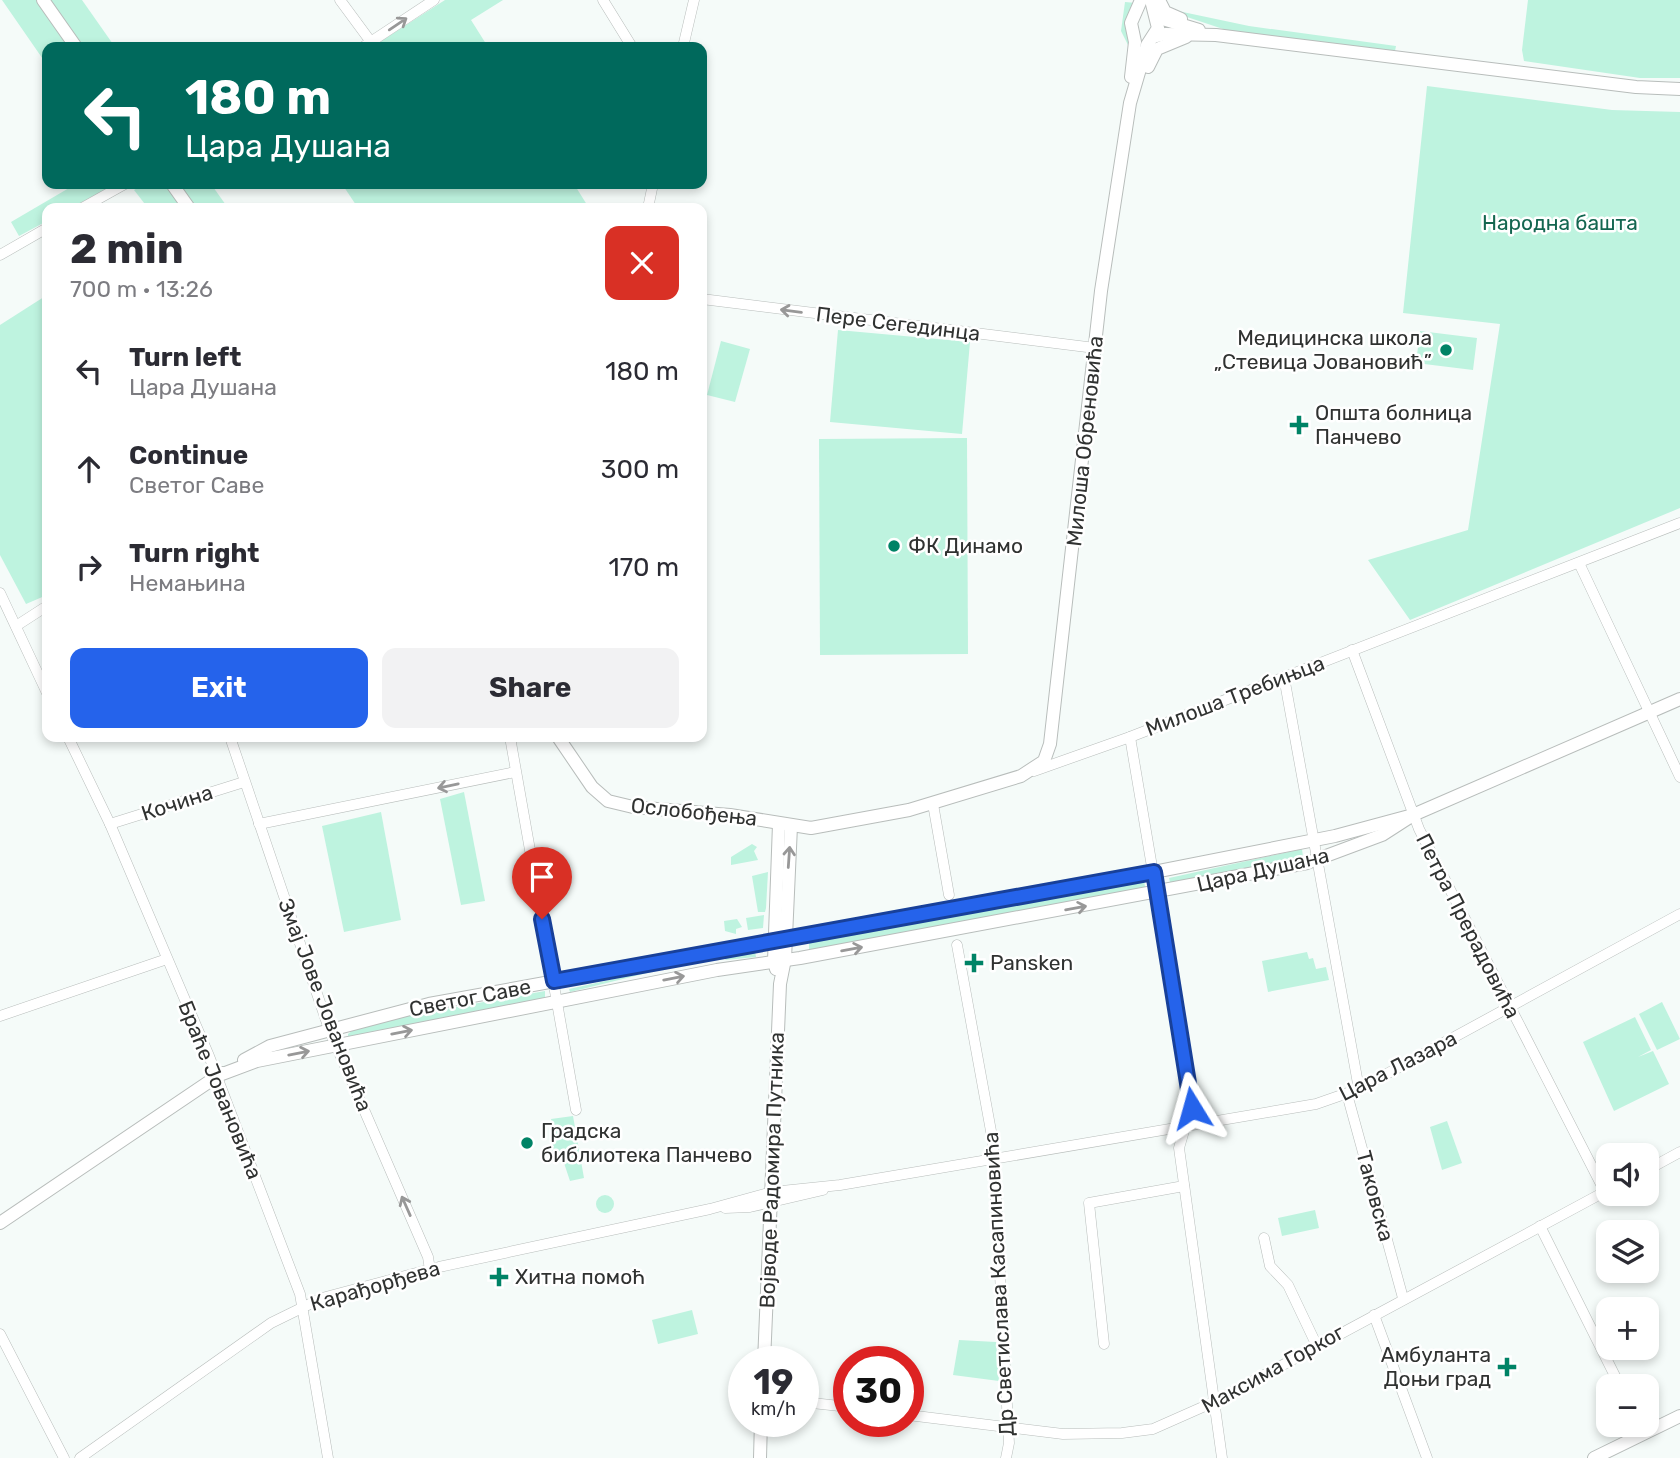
<!DOCTYPE html>
<meta charset="utf-8">
<style>
:root{--surface:#fff;--page:#f2f2f3;--text:#2b2b33;--muted:#7c7c81;--accent:#2563eb}
body{margin:0;font-family:Rubik,sans-serif;background:var(--page);color:var(--text);height:100vh;display:flex;flex-direction:column;font-size:26px;white-space:nowrap}
*{box-sizing:border-box;margin:0}
p{font-size:23px;color:var(--muted)}
.icon{flex:none;width:38px;height:38px;fill:none;stroke:currentColor;stroke-width:2;stroke-linecap:round;stroke-linejoin:round}
.map{position:relative;flex:1;overflow:hidden}
.panel{position:absolute;left:42px;top:203px;width:665px;height:539px;display:flex;flex-direction:column;background:var(--surface);border-radius:14px;box-shadow:0 4px 10px #0003}
.panel>*{flex:none}
.guide{position:absolute;left:42px;top:42px;width:665px;height:147px;border-radius:14px;box-shadow:0 4px 10px #0003;background:#00695c;color:#fff;overflow:hidden}
.fabs{position:absolute;left:1596px;top:1143px;display:grid;gap:14px}
.fabs a{display:grid;place-items:center;width:63px;height:63px;border-radius:14px;background:var(--surface);box-shadow:0 4px 10px #0003;font-size:35px}
.speed{position:absolute;left:728px;top:1346px;display:flex;gap:14px;font-size:35px;font-weight:700;text-align:center}
.speed>*{display:grid;place-content:center;width:91px;height:91px;border-radius:50%;background:var(--surface);box-shadow:0 4px 10px #0003;line-height:1}
.speed small{font-size:18px;font-weight:400}
.speed .limit{border:10px solid #d22;background:#fff;color:#111}
.pin{position:absolute;display:grid;place-items:center;width:60px;height:60px;color:#fff;margin:-72px -30px;border-radius:50% 50% 50% 0;rotate:-45deg;box-shadow:0 0 7px #0007}
.pin .icon{rotate:45deg}
.me{position:absolute;width:77px;margin:-38px;rotate:352deg;stroke-linejoin:round;filter:drop-shadow(0 0 5px #0008)}
.turn{display:flex;align-items:center;gap:24px;height:147px;padding:0 28px;font-size:32px}
.turn .icon{width:91px;height:91px;stroke-width:2.5}
.turn b{display:block;font-size:49px;line-height:60px}
.round{display:grid;place-items:center;flex:none;width:74px;height:74px;border-radius:14px;background:var(--page)}
.headline{display:flex;align-items:center;justify-content:space-between;height:119px;padding:0 28px}
h1{font-size:42px;font-weight:700;line-height:52px}
.button{display:flex;gap:14px;margin-top:auto;padding:14px 28px}
.button a{flex:1;height:80px;border-radius:14px;background:var(--accent);color:#fff;font-size:28px;font-weight:700;line-height:80px;text-align:center}
.button a+a{background:var(--page);color:var(--text)}
ul{padding:0;list-style:none}
li{display:flex;align-items:center;gap:21px;height:98px;padding:0 28px}
li div{flex:1}
li b{display:block;font-size:26px}
li em{font-style:normal}
.map>svg:first-child{display:block}
.green{fill:#bef3df}
.lines{fill:none;stroke-linecap:round;stroke-linejoin:round}
.minor-casing{stroke:#b8bdbb;stroke-width:11}
.tertiary-casing{stroke:#b8bdbb;stroke-width:14}
.minor{stroke:#fff;stroke-width:10}
.tertiary{stroke:#fff;stroke-width:12}
.oneway{stroke:#989898}
.route-casing{stroke:#184099;stroke-width:18}
.route{stroke:#2563eb;stroke-width:12}
.poi-dot{fill:#008366;stroke:#fff;stroke-width:2.5}
.labels{text-anchor:middle;stroke-width:5;stroke-linejoin:round;paint-order:stroke}
.park-label{font-size:21px;fill:#136650;stroke:#fff}
.street-label{font-size:21px;fill:#303231;stroke:#fff}
.poi-label{font-size:21px;fill:#303231;stroke:#fff;text-anchor:start}
</style>
<div class="map">
<svg width="1680" height="1458" viewBox="0 0 1680 1458">
<rect width="100%" height="100%" fill="#f5fbf9"/>
<g class="green">
<path d="M2,0h35l33,47h-23v18z"/>
<path d="M47,0h35l33,47h-34z"/>
<path d="M445,0h58l-32,20 17,27h-116z"/>
<path d="M1528,0h152v78h-40l-116,-17 -2,-11z"/>
<path d="M1125,2l11,1 -7,44 -8,-16z"/>
<path d="M1178,11l71,15 147,20 -1,5 -160,-18 -57,-19z"/>
<path d="M1427,86l185,24 68,2v396l-270,112 -42,-60 100,-30 32,-206 -97,-11z"/>
<path d="M66,184h49l-44,24h-24v13l-28,15 -8,-14 58,-34z"/>
<path d="M144,184h20l18,24h-34l-14,-18z"/>
<path d="M177,184h34l17,24h-34z"/>
<path d="M342,184h232l15,24h-231z"/>
<path d="M47,295v300l-21,9 -26,-49v-230z"/>
<path d="M838,330l132,12 -8,92 -132,-12z"/>
<path d="M1420,331l57,7 -4,32 -57,-7z"/>
<path d="M721,341l29,8 -15,53 -28,-7z"/>
<path d="M967,438l1,216 -148,1 -1,-216z"/>
<path d="M464,792l21,109 -24,4 -21,-106z"/>
<path d="M381,812l20,108 -57,12 -22,-106z"/>
<path d="M752,844l5,3 -3,4 4,9 -27,5v-8z"/>
<path d="M1302,849l1,8 -132,29 -2,-8z"/>
<path d="M768,872l-2,36 -1,4h-7l-6,-36z"/>
<path d="M1144,879l1,8 -336,66v-12z"/>
<path d="M764,915l-1,13 -15,2 -2,-12z"/>
<path d="M737,919l5,8 -6,2v5l-11,-3 -1,-10z"/>
<path d="M755,951l1,6 -31,3 3,-5z"/>
<path d="M1307,952l2,7 4,-1 3,11 10,-2 3,13 -61,12 -6,-31z"/>
<path d="M696,961l-126,31 -1,-3z"/>
<path d="M545,991v7l-197,41v-5l5,-4 48,-13z"/>
<path d="M1662,1002l18,37 -23,11 -18,-36z"/>
<path d="M1635,1017l16,33 -13,7 15,-6 16,33 -55,27 -31,-69z"/>
<path d="M573,1116l11,62 -14,3 -8,-24 -9,1 -3,-17 5,-2 -4,-20z"/>
<path d="M1447,1121l15,42 -20,7 -12,-43z"/>
<circle cx="605" cy="1204" r="9"/>
<path d="M1315,1210l4,18 -37,8 -4,-18z"/>
<path d="M692,1310l6,24 -40,10 -6,-24z"/>
<path d="M959,1340l37,2 3,39 -46,-6z"/>
</g>
<g class="lines">
<defs>
<g id="minor">
<path d="M340,0l31,42"/>
<path d="M603,0l29,47"/>
<path d="M363,47l71,-47"/>
<path d="M683,47l11,-47"/>
<path d="M82,208l43,-24"/>
<path d="M648,208l5,-24"/>
<path d="M0,255l47,-27"/>
<path d="M702,299l393,49"/>
<path d="M1579,563l101,214"/>
<path d="M0,593l47,100"/>
<path d="M16,626l31,-20"/>
<path d="M1352,650l67,179 186,363"/>
<path d="M1284,677l75,412"/>
<path d="M68,737l42,87 99,232 91,238 28,164"/>
<path d="M230,737l99,292 99,228 2,13"/>
<path d="M510,737l66,373"/>
<path d="M1130,737l62,366 -13,45 43,310"/>
<path d="M1034,771l96,-34 550,-214"/>
<path d="M933,804l16,91"/>
<path d="M110,824l134,-42"/>
<path d="M259,824l256,-52"/>
<path d="M957,945l36,197 16,301 -3,15"/>
<path d="M0,1016l167,-57"/>
<path d="M1347,1094l56,204"/>
<path d="M1647,1170l33,-18"/>
<path d="M725,1208l25,-1 73,-17"/>
<path d="M1540,1226l80,160"/>
<path d="M1264,1238l6,28 18,19 29,61"/>
<path d="M1374,1315l53,143"/>
<path d="M0,1334l64,124"/>
<path d="M1104,1344l-15,-141 95,-17"/>
<path d="M803,1402l46,5"/>
<path d="M908,1415l155,19 59,-1 31,-4 61,-27 394,-212"/>
<path d="M1639,1424l5,10"/>
<path d="M80,1458l191,-135 51,-25 117,-31 271,-58 62,-17 68,-7 476,-81 43,-15 321,-175"/>
</g>
<g id="tertiary">
<path d="M43,0l33,47"/>
<path d="M1159,0l6,12 16,7"/>
<path d="M1156,17l43,13"/>
<path d="M1153,37l12,-3 51,1 420,52 44,2"/>
<path d="M1148,67l9,-18 29,-12"/>
<path d="M1131,77l4,-35 -4,-19 10,-23"/>
<path d="M172,184l17,24"/>
<path d="M558,737l34,50 16,14 25,6 97,8 81,13 98,-18 112,-34 23,-15 6,-17 51,-453 29,-188 17,-58 11,-17 -7,-28"/>
<path d="M776,969l-2,-8 5,-137"/>
<path d="M244,1060l26,-14 159,-42 725,-132 181,-36 78,-21"/>
<path d="M217,1076l40,-15 460,-91 83,-12 507,-95 75,-28 31,-20 267,-116"/>
<path d="M0,1223l222,-150"/>
<path d="M764,1362l16,-378 5,-25 6,-133"/>
<path d="M760,1458l1,-37"/>
<path d="M1594,1458l86,-42"/>
</g>
</defs>
<use href="#minor" class="minor-casing"/>
<use href="#tertiary" class="tertiary-casing"/>
<use href="#minor" class="minor"/>
<use href="#tertiary" class="tertiary"/>
</g>
<defs><path id="oneway-shaft" d="M-6 0H5M1.5-3L5.5 0L1.5 3" fill="none" stroke-width="1.6" stroke-linecap="round" stroke-linejoin="round" transform="scale(1.75)"/></defs>
<g class="oneway">
<use href="#oneway-shaft" transform="translate(398 24) rotate(-34)"/>
<use href="#oneway-shaft" transform="translate(791 311) rotate(-173)"/>
<use href="#oneway-shaft" transform="translate(448 786) rotate(168)"/>
<use href="#oneway-shaft" transform="translate(789 857) rotate(-86)"/>
<use href="#oneway-shaft" transform="translate(1076 908) rotate(-10)"/>
<use href="#oneway-shaft" transform="translate(852 949) rotate(-10)"/>
<use href="#oneway-shaft" transform="translate(674 978) rotate(-11)"/>
<use href="#oneway-shaft" transform="translate(402 1032) rotate(-11)"/>
<use href="#oneway-shaft" transform="translate(299 1053) rotate(-11)"/>
<use href="#oneway-shaft" transform="translate(406 1206) rotate(-114)"/>
</g>
<g class="lines">
<defs>
<path id="route" d="M542,919l12,62 600,-109 38,236"/>
</defs>
<use href="#route" class="route-casing"/>
<use href="#route" class="route"/>
</g>
<g class="poi-dot">
<circle cx="1446" cy="350" r="7"/>
<path d="M1295.5 414.5h7v7h7v7h-7v7h-7v-7h-7v-7h7z"/>
<circle cx="894" cy="546" r="7"/>
<path d="M970.5 952.5h7v7h7v7h-7v7h-7v-7h-7v-7h7z"/>
<circle cx="527" cy="1143" r="7"/>
<path d="M495.5 1266.5h7v7h7v7h-7v7h-7v-7h-7v-7h7z"/>
<path d="M1503.5 1356.5h7v7h7v7h-7v7h-7v-7h-7v-7h7z"/>
</g>
<g class="labels">
<g class="park-label">
<text x="1560" y="230">Народна башта</text>
</g>
<g class="street-label">
<text transform="translate(898 324) rotate(7)" y="7">Пере Сегединца</text>
<text transform="translate(1085 441) rotate(-84)" y="7">Милоша Обреновића</text>
<text transform="translate(1235 696) rotate(-21)" y="7">Милоша Требињца</text>
<text transform="translate(177 803) rotate(-18)" y="7">Кочина</text>
<text transform="translate(694 812) rotate(6)" y="7">Ослобођења</text>
<text transform="translate(1263 870) rotate(-13)" y="7">Цара Душана</text>
<text transform="translate(1468 926) rotate(63)" y="7">Петра Прерадовића</text>
<text transform="translate(470 998) rotate(-11)" y="7">Светог Саве</text>
<text transform="translate(325 1005) rotate(69)" y="7">Змај Јове Јовановића</text>
<text transform="translate(1398 1066) rotate(-27)" y="7">Цара Лазара</text>
<text transform="translate(220 1090) rotate(68)" y="7">Браће Јовановића</text>
<text transform="translate(772 1170) rotate(-88)" y="7">Војводе Радомира Путника</text>
<text transform="translate(1375 1196) rotate(75)" y="7">Таковска</text>
<text transform="translate(999 1284) rotate(-93)" y="7">Др Светислава Касапиновића</text>
<text transform="translate(375 1286) rotate(-16)" y="7">Карађорђева</text>
<text transform="translate(1273 1369) rotate(-29)" y="7">Максима Горког</text>
</g>
<g class="poi-label">
<text x="1432" y="345" text-anchor="end">Медицинска школа<tspan x="1432" dy="24">„Стевица Јовановић”</tspan></text>
<text x="1315" y="420">Општа болница<tspan x="1315" dy="24">Панчево</tspan></text>
<text x="908" y="553">ФК Динамо</text>
<text x="990" y="970">Pansken</text>
<text x="541" y="1138">Градска<tspan x="541" dy="24">библиотека Панчево</tspan></text>
<text x="515" y="1284">Хитна помоћ</text>
<text x="1491" y="1362" text-anchor="end">Амбуланта<tspan x="1491" dy="24">Доњи град</tspan></text>
</g>
</g>
</svg>
<div class="fabs">
<a><svg class="icon" aria-label="sound" viewBox="0 0 24 24"><path d="M4 9h4l5-4v14l-5-4H4zM17 9q2 3 0 6"/></svg></a>
<a><svg class="icon" aria-label="layers" viewBox="0 0 24 24"><path d="M12 4l9 5-9 5-9-5zM3 14l9 5 9-5"/></svg></a>
<a>+</a>
<a>−</a>
</div>
<div class="speed"><div>19<small>km/h</small></div><div class="limit">30</div></div>
<div class="pin" style="left:542px;top:919px;background:#d93025"><svg class="icon" aria-label="arrive" viewBox="0 0 24 24"><path d="M6 21V4h12l-3 4 3 4H6"/></svg></div>
<svg class="me" style="left:1192px;top:1108px" viewBox="-20 -20 40 40"><path d="M0-17L14 15 0 8-14 15z" fill="#2563eb" stroke="#fff" stroke-width="4"/></svg>
<div class="guide">
<div class="turn"><svg class="icon" aria-label="left" viewBox="0 0 24 24"><path d="M17 20v-9H6M10 6l-5 5 5 5"/></svg><div><b>180 m</b>Цара Душана</div></div>
</div>
<section class="panel">
<div class="headline"><div><h1>2 min</h1><p>700 m · 13:26</p></div><a class="round" style="background:#d93025;color:#fff"><svg class="icon" aria-label="close" viewBox="0 0 24 24"><path d="M6 6l12 12M18 6L6 18"/></svg></a></div>
<ul>
<li><svg class="icon" aria-label="left" viewBox="0 0 24 24"><path d="M17 20v-9H6M10 6l-5 5 5 5"/></svg><div><b>Turn left</b><p>Цара Душана</p></div><em>180 m</em></li>
<li><svg class="icon" aria-label="ahead" viewBox="0 0 24 24"><path d="M12 20V5M6 11l6-6 6 6"/></svg><div><b>Continue</b><p>Светог Саве</p></div><em>300 m</em></li>
<li><svg class="icon" aria-label="right" viewBox="0 0 24 24"><path d="M7 20v-9h11M14 6l5 5-5 5"/></svg><div><b>Turn right</b><p>Немањина</p></div><em>170 m</em></li>
</ul>
<div class="button"><a>Exit</a><a>Share</a></div>
</section>
</div>
